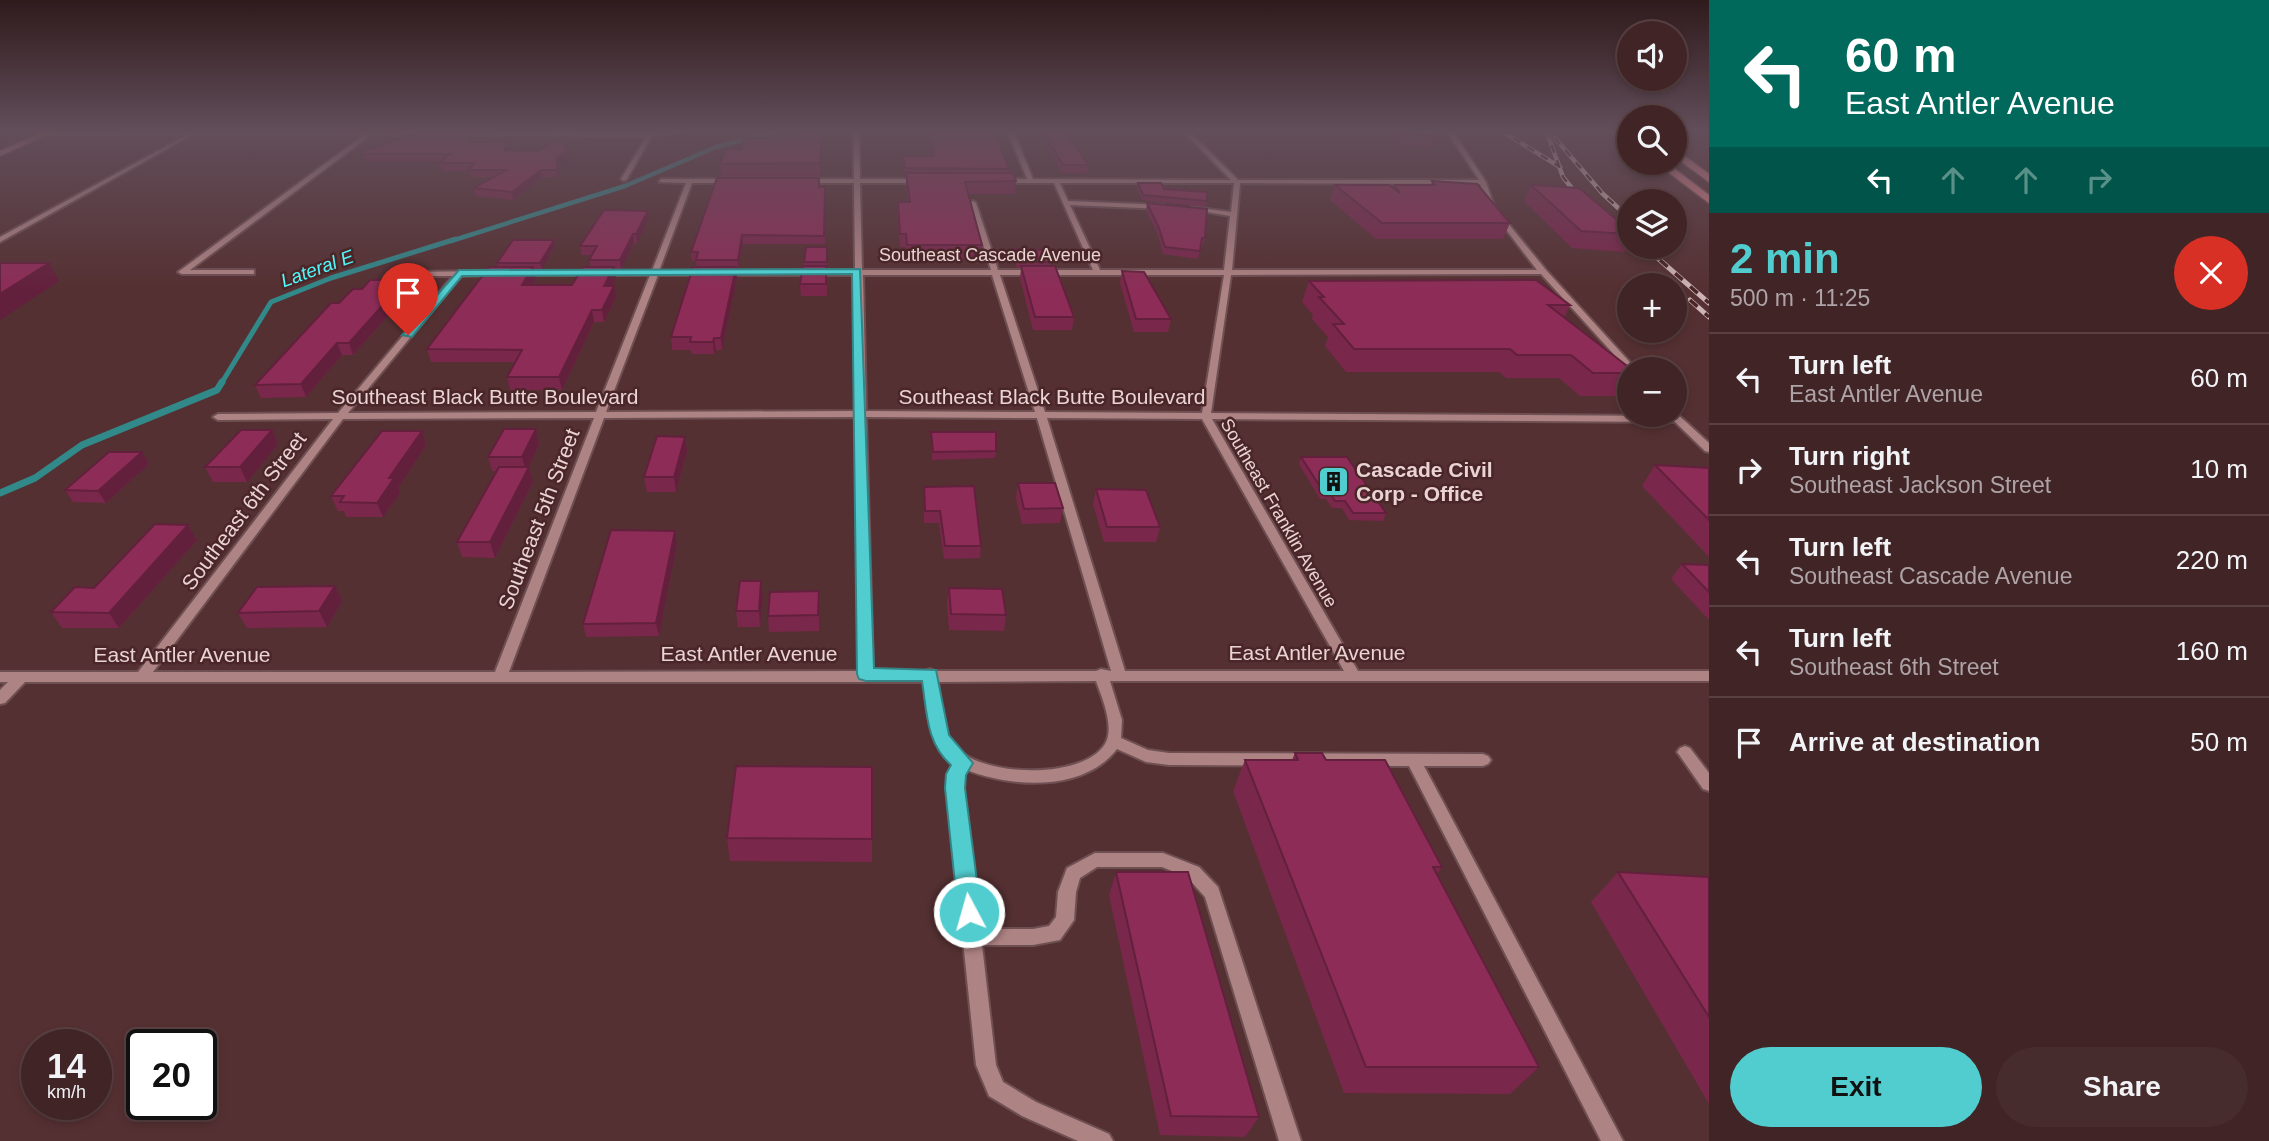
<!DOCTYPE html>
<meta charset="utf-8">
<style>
:root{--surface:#402426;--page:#472c2e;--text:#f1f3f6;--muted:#aea4a7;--line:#594143;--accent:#52cdcf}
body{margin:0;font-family:Helvetica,sans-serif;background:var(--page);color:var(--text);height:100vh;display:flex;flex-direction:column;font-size:26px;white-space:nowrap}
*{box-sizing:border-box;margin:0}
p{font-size:23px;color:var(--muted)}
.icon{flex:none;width:38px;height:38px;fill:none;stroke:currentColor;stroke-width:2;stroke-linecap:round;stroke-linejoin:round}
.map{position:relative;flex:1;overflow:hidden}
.drawer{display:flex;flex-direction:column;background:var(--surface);width:560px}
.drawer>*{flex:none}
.guide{background:#00695c;color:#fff;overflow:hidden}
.fabs{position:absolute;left:1617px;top:21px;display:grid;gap:14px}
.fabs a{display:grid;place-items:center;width:70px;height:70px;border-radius:50%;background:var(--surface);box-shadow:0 4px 10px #0003,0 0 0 2px var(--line);font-size:35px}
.speed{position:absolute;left:21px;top:1029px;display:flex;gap:14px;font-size:35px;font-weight:700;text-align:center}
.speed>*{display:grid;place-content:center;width:91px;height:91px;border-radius:50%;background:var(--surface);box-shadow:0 4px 10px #0003,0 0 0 2px var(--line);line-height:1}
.speed small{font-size:18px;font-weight:400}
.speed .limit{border:4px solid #111;border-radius:10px;background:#fff;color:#111}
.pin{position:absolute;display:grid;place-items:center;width:60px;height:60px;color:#fff;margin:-72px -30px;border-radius:50% 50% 50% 0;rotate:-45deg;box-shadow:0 0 7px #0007}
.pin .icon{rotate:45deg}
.me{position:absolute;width:77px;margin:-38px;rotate:354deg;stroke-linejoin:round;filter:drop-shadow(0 0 5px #0008)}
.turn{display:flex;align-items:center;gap:24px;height:147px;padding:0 21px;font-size:32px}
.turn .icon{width:91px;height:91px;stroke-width:2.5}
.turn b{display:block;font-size:49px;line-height:60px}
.lanes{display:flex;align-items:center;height:66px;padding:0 21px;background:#0003;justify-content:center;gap:35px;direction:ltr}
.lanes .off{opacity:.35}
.round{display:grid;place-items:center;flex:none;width:74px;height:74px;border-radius:37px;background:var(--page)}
.head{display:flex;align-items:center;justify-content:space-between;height:119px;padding:0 21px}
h1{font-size:42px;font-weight:800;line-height:52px;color:var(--accent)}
.action{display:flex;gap:14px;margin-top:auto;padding:14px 21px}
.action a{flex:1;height:80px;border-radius:42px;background:var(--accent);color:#111;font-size:28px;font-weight:800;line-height:80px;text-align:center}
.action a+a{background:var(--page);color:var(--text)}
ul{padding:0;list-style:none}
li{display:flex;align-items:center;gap:21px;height:91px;padding:0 21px;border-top:2px solid var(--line)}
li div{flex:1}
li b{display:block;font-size:26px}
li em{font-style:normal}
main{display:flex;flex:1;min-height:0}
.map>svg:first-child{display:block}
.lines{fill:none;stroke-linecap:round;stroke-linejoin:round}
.stream-far2{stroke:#31898a;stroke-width:4.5}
.stream-far1{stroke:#31898a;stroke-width:5}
.stream{stroke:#31898a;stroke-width:7}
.minor-casing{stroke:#6e4f52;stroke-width:4}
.major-casing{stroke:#6e4f52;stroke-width:3}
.highway-casing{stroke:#6e4f52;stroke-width:3}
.minor{fill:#ae8384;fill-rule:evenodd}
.major{fill:#c98185;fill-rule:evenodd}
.highway{fill:#db8085;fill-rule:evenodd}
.rail-far1-casing{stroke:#ceb4b4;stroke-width:4.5}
.rail-casing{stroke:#ceb4b4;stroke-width:5}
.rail-far1{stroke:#4a2628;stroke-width:2.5;stroke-dasharray:8;stroke-linecap:butt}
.rail{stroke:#4a2628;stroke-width:3.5;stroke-dasharray:10;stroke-linecap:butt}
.wall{fill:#79274b}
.shaded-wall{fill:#63203d}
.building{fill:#8d2d57;stroke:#63203d;stroke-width:2}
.route{fill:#52cdcf;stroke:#358587;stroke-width:2}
.labels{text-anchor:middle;stroke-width:5;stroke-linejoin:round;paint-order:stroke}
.far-street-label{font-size:18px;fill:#ead3d3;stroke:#4a2628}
.far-water-label{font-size:19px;font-style:italic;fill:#52f7fa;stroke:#4a2628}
.street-label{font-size:21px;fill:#ead3d3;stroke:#4a2628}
.poi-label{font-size:21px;font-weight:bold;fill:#ead3d3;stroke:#4a2628;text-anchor:start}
</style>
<main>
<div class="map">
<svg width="1709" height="1141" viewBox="0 0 1709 1141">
<rect width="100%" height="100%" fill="#553032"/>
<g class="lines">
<path class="stream-far2" d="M451,241l174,-55 91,-39 65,-17"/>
<path class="stream-far1" d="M221,384l50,-82 60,-24 125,-39"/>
<path class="stream" d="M0,493l35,-15 47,-33 135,-55 5,-8"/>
<defs>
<g id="minor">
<path d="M680,130h19l-47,6 -25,43 -3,2 -3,-2 25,-42 -191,-2 -3,-2 3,-2 195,2z"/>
<path d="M853,130h6l1,49h62l3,2 -3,2h-62l2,87h129l-21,-67 3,-2 3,2 22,67h95l-39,-87h-54l-3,-2 3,-2h27l-20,-49h6l20,49 198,1 -49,-50h6l50,50h241l-33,-50h6l34,52 8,24 52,64 90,99h-7v2l-88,-97 -310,1 -20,138 458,3 6,-1v-3l34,31v9l-4,-1 -30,-29 -463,-3 146,252h351v10h-599l12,39 -1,18 27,12 21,3 314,1 5,2 3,4 -3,4 -5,2h-59l199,375h-22l-192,-375 -240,-1 -23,-3 -29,-13c-33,43 -105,39 -150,21l-3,5 -1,13 17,141h53l16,-3 7,-9 2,-25 9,-24 28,-15h68l36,14 19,20 83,254h-22l-74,-244 -18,-20 -25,-10h-65l-17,11 -4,14 -2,28 -14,20 -27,5h-51l14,120 7,17 33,20 73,32 4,7h-35l-56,-25 -33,-20 -13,-31 -29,-277 1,-14 6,-10c-26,-21 -27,-52 -30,-82h-899l-20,21 -5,1v-14l8,-8h-8v-10h138l195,-253 -115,1 -5,-3 5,-3 120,-1 115,-137h-58l-4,-2 1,-2 108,-1 4,2 -4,2 -39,1 -113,137 248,-1 54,-137h-132l-4,-2 1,-2h137l34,-88 -27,-1 2,-3h69l3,2 -3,2h-38l-33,88 196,-1 -1,-87h-50l-3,-2 3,-2h50zM1060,183h174l-3,29 -39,-5 -3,2 41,7 -6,54h-124l-30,-65 94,4 3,-2 -3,-2 -96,-4zM1240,183l240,1 8,22 49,64h-305zM658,275h197l1,136 -250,1zM863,275h129l43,137 -169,-1zM1000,275h224l-22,138 -157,-1zM856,417l3,254 -350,1 95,-254zM866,417l171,1 74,253 -10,-2 -5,2h-161l-5,-2 -5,2h-52zM594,418l-99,254h-342l190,-253zM1047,418l155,1 142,252h-219zM1096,681c6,17 19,46 9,63 -23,37 -128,33 -153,0 -12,-17 -11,-43 -14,-62z"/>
<path d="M370,131h60l3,2 -3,2h-59l-181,135h64v4h-72l-4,-2 186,-137h-172l-192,107v-5l187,-102 -142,1 -2,-3z"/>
<path d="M1685,746l5,2 19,25v18l-6,-2 -23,-33 -3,-4 3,-4z"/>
</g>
<path id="major" d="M47,130h11l-58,26v-5z"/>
<g id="highway">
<path d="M1604,130h13l12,5v6z"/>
<path d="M1675,149l34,25v8l-34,-25z"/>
<path d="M1656,163h11l42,32v8z"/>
</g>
</defs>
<use href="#minor" class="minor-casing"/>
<use href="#major" class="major-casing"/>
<use href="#highway" class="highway-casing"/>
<use href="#minor" class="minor"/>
<use href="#major" class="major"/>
<use href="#highway" class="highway"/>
<defs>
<g id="rail-far1">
<path d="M1500,130l60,37"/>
<path d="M1546,130l17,47 19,24"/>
<path d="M1555,138l47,55 27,25"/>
</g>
<g id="rail">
<path d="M1645,247l64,56"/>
<path d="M1690,300l19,17"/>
</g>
</defs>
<use href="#rail-far1" class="rail-far1-casing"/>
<use href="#rail" class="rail-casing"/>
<use href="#rail-far1" class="rail-far1"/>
<use href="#rail" class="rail"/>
</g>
<g class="wall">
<path d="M824,130l-4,47h-99l-1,-13 21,-15 50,-11z"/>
<path d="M926,130h68l15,39v4l7,8 -1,13h-47l14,51 -1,14h-74l-1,-12h-6l-3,-33 1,-12h10l-2,-16v-9h-1l-2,-13v-8h28z"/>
<path d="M1037,130h28l23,35 -1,8h-25z"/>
<path d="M1150,130h32v4h-28z"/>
<path d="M1381,130h51l4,6 -5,12 -27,-2z"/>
<path d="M471,142l42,7 -1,1 57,7 -10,8 -1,12h-15l-30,23 -37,-4 -2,-8 19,-11h-23l-1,-6h-27l-3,-8 3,-2h-77l-2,-10z"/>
<path d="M1432,181l78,42 -7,16h-127l-46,-39 5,-15 59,3 1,-3h36z"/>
<path d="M1138,183l69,18 -1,6 -64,-7 -5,-12z"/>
<path d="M1531,185l98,45v14l-4,8 -53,-4 -48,-47z"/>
<path d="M819,187h6v57h-82l-5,24h-2l1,10 -15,72h-6l-2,4h-22l-1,-4h-19l-1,-13 26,-70 -1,-6h-4l-1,-9z"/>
<path d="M1147,203l58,35 -2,7h-2l-3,14 -35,-5 -5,-19 -12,-25z"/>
<path d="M649,219l-12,24h-3l-13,26h-7l2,10 -4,7 4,11 -12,25h-10l-32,68h-52l-3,-13 8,-15h-84l-4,-13 71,-82 -1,-4 58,-17 -13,23h-8l2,10 -4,6h40l19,-18 -2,-7 3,-5h-10l-2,-9z"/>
<path d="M827,247v49h-26l-1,-12 4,-22z"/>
<path d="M1014,249l36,13v4l24,51 -2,13h-39l-13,-52 1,-10h-4l-4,-13z"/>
<path d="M1122,271l49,48 -3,13h-34l-14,-49z"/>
<path d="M1309,281l261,24 -6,13 65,51v16l-6,11h-43l-21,-18h-53l-7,-6h-153l-21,-26 3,-9 -16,-18 1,-4 -11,-13z"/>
<path d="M409,292l-56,63h-11l-36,42 -45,1 -6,-13 84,-82z"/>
<path d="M536,429l3,15 -11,23h1l4,15 -38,76 -33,-1 -5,-15 39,-71h-4l-4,-14z"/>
<path d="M272,430l6,14 -31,38h-34l-8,-15z"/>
<path d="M422,431l4,14 -28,43 2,5 -17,24h-37l-2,-6h-6l-7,-15z"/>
<path d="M931,432l65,19 -1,7 -63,2z"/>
<path d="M685,437l2,14 -11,41h-29l-3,-15z"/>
<path d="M142,452l7,12 -43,39 -33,-1 -8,-12z"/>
<path d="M1301,457l85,56 -3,8 -34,-1 -7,-12h-10l-6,-9h-6l-21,-35z"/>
<path d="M1655,465l54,3v89l-67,-71z"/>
<path d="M1018,483l45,25 -3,15 -38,1 -6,-26z"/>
<path d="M924,487l57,59 -1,12 -36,1 -5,-36h-15z"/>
<path d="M1096,489l64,38 -4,15h-52l-11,-38z"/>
<path d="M197,540l-78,88h-57l-11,-16 43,-24z"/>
<path d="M677,544l-18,92 -73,1 -3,-13z"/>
<path d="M1682,564l27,1v55l-38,-41z"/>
<path d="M335,586l7,15 -15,26 -80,1 -9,-15z"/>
<path d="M949,588l57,27 -2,16 -55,-1 -2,-26z"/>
<path d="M819,591v40l-50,1 -1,-16z"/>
<path d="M763,597l-3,30h-22l-2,-16z"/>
<path d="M1295,753l31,7 116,107 -5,7 102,193 -29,27 -166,-1 -111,-302 12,-31h47z"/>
<path d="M727,838l145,1v23l-142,-1z"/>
<path d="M1116,872l143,245 -14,20 -85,-2 -51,-240z"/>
<path d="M1618,872l91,5v227l-118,-202z"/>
</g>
<g class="shaded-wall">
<path d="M823,130h1l-4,47v-14z"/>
<path d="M511,142l2,7 -7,8 -2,-7z"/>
<path d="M568,150l1,7 -10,8 -1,12 -1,-7v-12z"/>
<path d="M541,170l2,7 -30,23 -1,-8z"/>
<path d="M648,211l1,8 -12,24 -1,-9z"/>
<path d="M633,234l1,9 -13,26 -1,-9z"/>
<path d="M742,235l1,9 -5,24v-8z"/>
<path d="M554,240l1,6 -13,23 -2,-6z"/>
<path d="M49,263l10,18 -59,39v-26z"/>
<path d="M533,267l3,12 -11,18 -3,-12z"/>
<path d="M614,267l2,12 -10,18 -2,-11z"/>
<path d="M736,267l1,11 -15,72 -1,-12z"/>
<path d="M405,280l4,12 -56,63 -4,-12z"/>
<path d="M614,286l2,11 -12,25 -2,-12z"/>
<path d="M592,310l2,12 -32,68 -3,-13z"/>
<path d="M714,338l2,12 -2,4 -1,-12z"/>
<path d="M337,343l5,12 -36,42 -5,-13z"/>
<path d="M536,429l3,15 -13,28 -4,-15z"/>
<path d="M272,430l6,14 -31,38 -7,-15z"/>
<path d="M422,431l4,14 -28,43 2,5 -17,24 -6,-14 12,-25z"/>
<path d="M685,437l2,14 -11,41 -2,-15z"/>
<path d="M142,452l7,12 -43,39 -8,-12z"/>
<path d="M529,467l4,15 -38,76 -5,-16z"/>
<path d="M188,525l9,15 -78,88 -10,-15z"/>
<path d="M675,531l2,13 -18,92 -3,-13z"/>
<path d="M761,581l2,16 -3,30 -1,-16z"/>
<path d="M335,586l7,15 -15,26 -8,-16z"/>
</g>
<g class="building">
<path d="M793,130h30l-3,33 -100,1 6,-15h15l4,-11h46z"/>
<path d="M928,130h66l15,39 -104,-1 -2,-12h31z"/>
<path d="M1042,130h23l23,35h-25z"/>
<path d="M1403,130h29l4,6 -27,-2z"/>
<path d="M417,132h52l1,10h41l-7,8 34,1 22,-13 8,12 -11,8v12h-16l-29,22 -38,-4 32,-18h-38l7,-7h-36l11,-9h-87v-3z"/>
<path d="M906,173h107l3,8 -51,1 17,63h-75l-1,-11h-6l-2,-32h12z"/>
<path d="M717,178h102v9h6l-1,49 -82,-1 -4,25h-42l2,-8h-7z"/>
<path d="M1432,181l45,3 33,39h-128l-47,-38h54l11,8 -5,-8h40z"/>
<path d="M1138,183h23l3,6 43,3v9l-64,-6z"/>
<path d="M1531,185l48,3 50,42v4l-48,-3z"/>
<path d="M1147,203l60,6 -2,29h-3l-2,13 -35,-4 -6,-19z"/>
<path d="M604,210l44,1 -12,23h-3l-13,26h-31l8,-14h-17z"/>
<path d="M513,240h41l-14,23h-43z"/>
<path d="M806,247h21v15h-23z"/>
<path d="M1014,249l32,1 4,12h-33z"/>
<path d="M0,263h49l-49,31z"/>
<path d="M803,266h23v18h-26z"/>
<path d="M1021,266h34l19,51h-39z"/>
<path d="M489,267h44l-11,18h50l11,-18h31l-10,19h10l-12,24h-10l-33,67h-52l15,-27 -95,-1z"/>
<path d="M693,267h43l-15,71h-7l-1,4h-23l1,-5h-20z"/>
<path d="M1122,271l22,1 27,47h-35z"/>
<path d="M370,280h35l-56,63h-12l-36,41 -46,1 76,-82h8l14,-14h9z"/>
<path d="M1536,280l34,25h-22l83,64h-2v4h-36l-22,-18h-54l-7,-6h-156l-21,-25h11l-25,-27h5l-15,-16z"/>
<path d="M504,429h32l-14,28h-34z"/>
<path d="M241,430h31l-32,37h-35z"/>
<path d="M382,431h40l-33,47h5l-17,25 -37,-1 4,-6h-13z"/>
<path d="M931,432h65v19l-63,1z"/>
<path d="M657,436l28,1 -11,40h-30z"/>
<path d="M109,452h33l-44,39 -33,-1z"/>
<path d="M1301,457h46l39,56h-33l-8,-12h-10l-6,-10h-6z"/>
<path d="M1655,465l54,3v52z"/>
<path d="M499,467h30l-39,75h-33z"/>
<path d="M1018,483h37l8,25 -39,1z"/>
<path d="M974,486l7,60h-36l-5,-35h-15l-1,-24z"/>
<path d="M1096,489l50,1 14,37h-53z"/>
<path d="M155,524l33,1 -79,88 -58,-1 24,-25 19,1z"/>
<path d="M611,530l64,1 -19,92 -73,1z"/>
<path d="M1682,564l27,1v27z"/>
<path d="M740,581h21l-2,30h-23z"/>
<path d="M335,586l-16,25 -81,2 19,-26z"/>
<path d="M949,588l53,1 4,26 -55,-1z"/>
<path d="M819,591l-1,24 -50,1 2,-24z"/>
<path d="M1295,753h27l4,7h59l57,107h-9l106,200h-173l-121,-307h53z"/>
<path d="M736,766l136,1v72l-145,-1z"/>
<path d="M1116,872h72l71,245 -88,-1z"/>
<path d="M1618,872l91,5v140z"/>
</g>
<linearGradient id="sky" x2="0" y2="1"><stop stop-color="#2f1a1c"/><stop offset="0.45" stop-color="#624e5a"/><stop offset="1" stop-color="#624e5a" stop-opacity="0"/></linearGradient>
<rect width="1709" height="290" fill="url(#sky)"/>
<path class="route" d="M860,269l14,399 62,2 13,65 24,28 -7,12 -1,13 16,124 -4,8 -8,3 -8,-3 -3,-8 -13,-124 1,-14 5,-9c-25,-22 -24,-53 -29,-84h-56l-7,-2 -2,-5 -5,-400 -390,2 -50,61 -10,-2 57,-65z"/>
<defs>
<symbol id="building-square" viewBox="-11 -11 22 22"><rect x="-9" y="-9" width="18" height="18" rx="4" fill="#52cdcf" stroke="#4a2628"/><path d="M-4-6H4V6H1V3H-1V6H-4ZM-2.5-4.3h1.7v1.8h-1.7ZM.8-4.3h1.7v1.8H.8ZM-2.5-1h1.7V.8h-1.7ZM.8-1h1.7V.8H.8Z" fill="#111"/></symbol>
</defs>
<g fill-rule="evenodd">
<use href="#building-square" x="1316" y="464" width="35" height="35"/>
</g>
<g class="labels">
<g class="far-street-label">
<text x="990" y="261">Southeast Cascade Avenue</text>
<text transform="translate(1279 513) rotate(60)" y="6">Southeast Franklin Avenue</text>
</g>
<g class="far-water-label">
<text transform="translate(317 268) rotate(-20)" y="7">Lateral E</text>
</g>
<g class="street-label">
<text x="485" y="404">Southeast Black Butte Boulevard</text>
<text x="1052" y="404">Southeast Black Butte Boulevard</text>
<text transform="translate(244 511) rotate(-53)" y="7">Southeast 6th Street</text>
<text transform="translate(539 519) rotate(-69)" y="7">Southeast 5th Street</text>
<text x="1317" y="660">East Antler Avenue</text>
<text x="749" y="661">East Antler Avenue</text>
<text x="182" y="662">East Antler Avenue</text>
</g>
<g class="poi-label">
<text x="1356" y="477">Cascade Civil<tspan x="1356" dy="24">Corp - Office</tspan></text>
</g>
</g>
</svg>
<div class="fabs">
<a><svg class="icon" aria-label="sound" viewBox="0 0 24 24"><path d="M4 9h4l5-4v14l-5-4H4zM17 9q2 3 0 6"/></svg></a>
<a><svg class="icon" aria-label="search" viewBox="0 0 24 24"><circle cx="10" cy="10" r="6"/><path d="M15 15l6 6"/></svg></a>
<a><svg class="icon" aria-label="layers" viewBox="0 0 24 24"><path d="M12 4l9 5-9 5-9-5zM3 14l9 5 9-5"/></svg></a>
<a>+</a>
<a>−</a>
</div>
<div class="speed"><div>14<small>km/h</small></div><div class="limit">20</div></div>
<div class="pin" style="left:408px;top:335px;background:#d93025"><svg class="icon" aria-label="arrive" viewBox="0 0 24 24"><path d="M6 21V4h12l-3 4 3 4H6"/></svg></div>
<svg class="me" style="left:969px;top:912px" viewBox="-20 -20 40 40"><circle r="17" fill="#52cdcf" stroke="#fff" stroke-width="3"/><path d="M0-11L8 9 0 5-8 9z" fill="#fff"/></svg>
</div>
<section class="drawer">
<div class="guide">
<div class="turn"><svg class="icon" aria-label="left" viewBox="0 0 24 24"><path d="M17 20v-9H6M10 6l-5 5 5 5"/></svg><div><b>60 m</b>East Antler Avenue</div></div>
<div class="lanes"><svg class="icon" aria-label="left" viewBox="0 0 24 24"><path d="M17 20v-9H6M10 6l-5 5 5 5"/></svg><svg class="icon off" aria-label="ahead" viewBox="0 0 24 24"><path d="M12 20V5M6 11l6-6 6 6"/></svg><svg class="icon off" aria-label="ahead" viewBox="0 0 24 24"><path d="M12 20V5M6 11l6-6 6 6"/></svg><svg class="icon off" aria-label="right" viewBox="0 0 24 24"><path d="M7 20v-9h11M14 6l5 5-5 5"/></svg></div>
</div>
<div class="head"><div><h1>2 min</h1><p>500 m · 11:25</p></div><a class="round" style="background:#d93025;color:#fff"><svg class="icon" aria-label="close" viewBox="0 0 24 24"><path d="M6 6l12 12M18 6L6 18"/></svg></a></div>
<ul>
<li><svg class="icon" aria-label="left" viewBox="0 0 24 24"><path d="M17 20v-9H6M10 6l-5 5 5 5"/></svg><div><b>Turn left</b><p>East Antler Avenue</p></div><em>60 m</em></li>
<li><svg class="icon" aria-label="right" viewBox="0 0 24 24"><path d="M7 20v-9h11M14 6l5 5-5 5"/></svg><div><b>Turn right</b><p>Southeast Jackson Street</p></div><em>10 m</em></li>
<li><svg class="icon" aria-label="left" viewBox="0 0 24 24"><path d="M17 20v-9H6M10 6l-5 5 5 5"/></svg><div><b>Turn left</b><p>Southeast Cascade Avenue</p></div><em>220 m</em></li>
<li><svg class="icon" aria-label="left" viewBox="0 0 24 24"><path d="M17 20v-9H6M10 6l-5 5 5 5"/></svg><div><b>Turn left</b><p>Southeast 6th Street</p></div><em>160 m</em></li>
<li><svg class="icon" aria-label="arrive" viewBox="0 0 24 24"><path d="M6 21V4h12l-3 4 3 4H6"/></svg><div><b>Arrive at destination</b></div><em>50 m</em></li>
</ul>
<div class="action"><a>Exit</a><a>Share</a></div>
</section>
</main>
